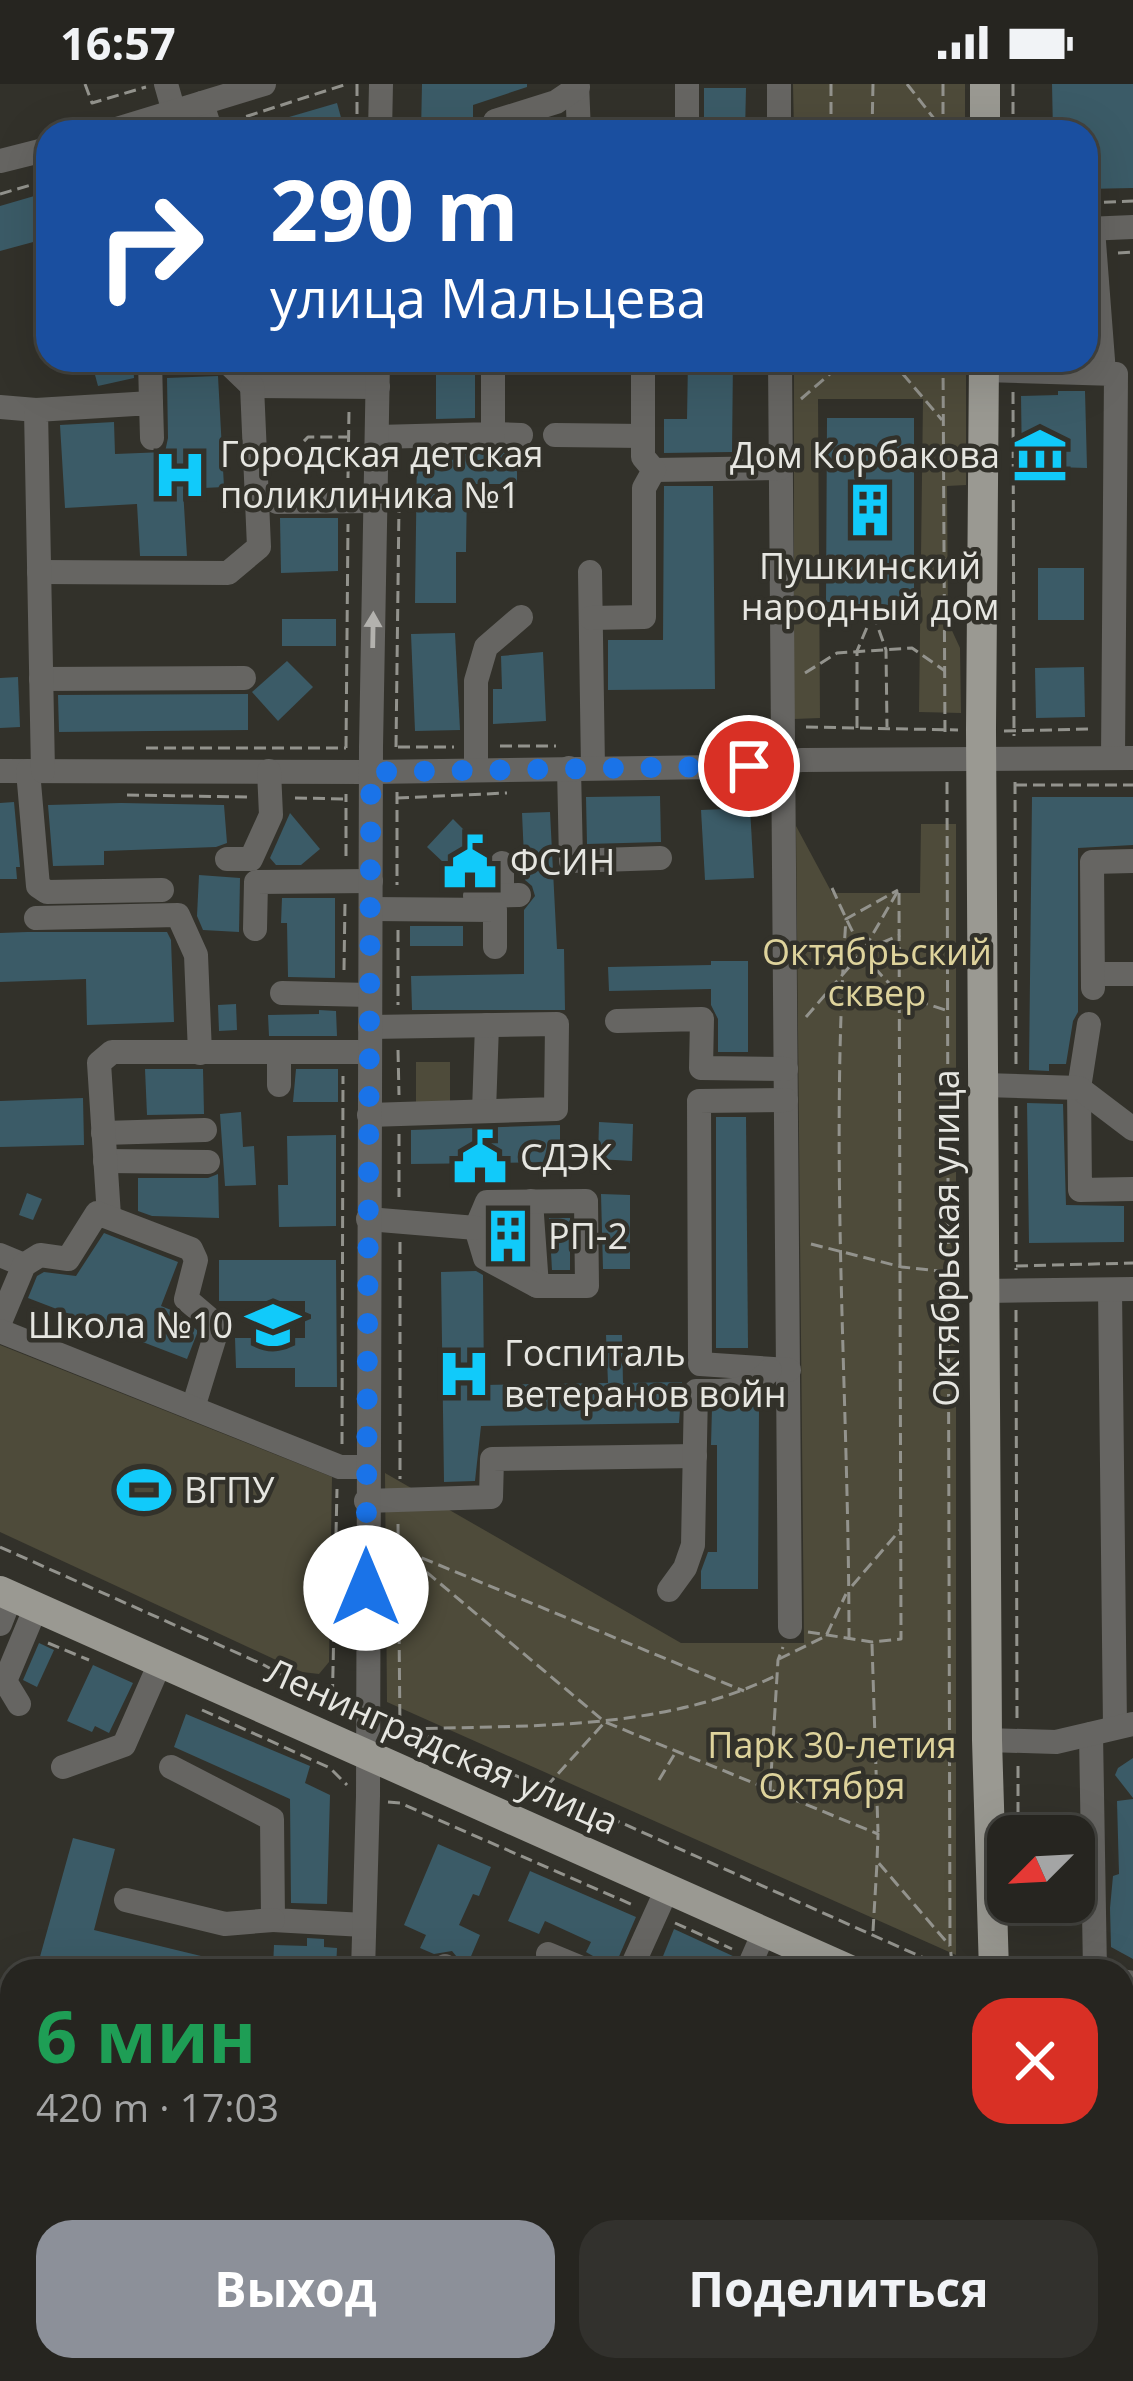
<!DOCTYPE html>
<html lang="ru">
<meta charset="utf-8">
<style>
:root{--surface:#262520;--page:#32312d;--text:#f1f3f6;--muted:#a4a5a5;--line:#42423e;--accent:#8c9099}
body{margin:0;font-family:"Open Sans",sans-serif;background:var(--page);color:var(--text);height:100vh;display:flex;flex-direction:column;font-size:45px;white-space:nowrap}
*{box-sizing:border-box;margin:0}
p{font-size:39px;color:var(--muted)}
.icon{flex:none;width:66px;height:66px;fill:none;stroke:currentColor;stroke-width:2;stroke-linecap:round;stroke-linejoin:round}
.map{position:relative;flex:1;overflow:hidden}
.details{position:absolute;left:0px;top:1875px;width:1134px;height:423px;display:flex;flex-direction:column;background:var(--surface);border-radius:36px 36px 0 0;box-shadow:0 12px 48px #0002,0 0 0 3px var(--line)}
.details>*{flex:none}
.top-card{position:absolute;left:36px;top:36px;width:1062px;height:252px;border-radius:36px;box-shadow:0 12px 48px #0002,0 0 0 3px var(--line);background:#1a4fa0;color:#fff;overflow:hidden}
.needle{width:78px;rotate:246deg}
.fabs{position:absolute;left:987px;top:1731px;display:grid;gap:24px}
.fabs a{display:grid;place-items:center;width:108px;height:108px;border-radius:24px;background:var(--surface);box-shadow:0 12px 48px #0002,0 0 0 3px var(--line);font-size:60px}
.pin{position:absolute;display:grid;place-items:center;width:102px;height:102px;color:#fff;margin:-51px;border:6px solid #fff;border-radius:50%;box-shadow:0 3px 12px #0007}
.me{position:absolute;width:132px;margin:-66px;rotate:0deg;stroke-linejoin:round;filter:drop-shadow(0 0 9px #0008)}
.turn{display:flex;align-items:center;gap:42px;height:252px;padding:0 36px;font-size:54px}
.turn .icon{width:156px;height:156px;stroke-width:2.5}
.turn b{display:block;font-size:84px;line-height:102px}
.round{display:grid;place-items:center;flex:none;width:126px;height:126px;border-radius:36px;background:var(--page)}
.headline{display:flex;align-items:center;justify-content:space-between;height:204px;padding:0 36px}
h1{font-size:72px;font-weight:700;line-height:90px;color:#1e9e55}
.action{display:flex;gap:24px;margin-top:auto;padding:24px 36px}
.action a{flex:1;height:138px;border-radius:36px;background:var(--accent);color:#fff;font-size:48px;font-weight:700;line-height:138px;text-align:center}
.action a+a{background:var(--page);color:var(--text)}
.status{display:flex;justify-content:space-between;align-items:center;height:84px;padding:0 60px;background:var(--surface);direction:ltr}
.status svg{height:33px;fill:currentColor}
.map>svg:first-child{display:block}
.green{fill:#4e4b3a}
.building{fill:#3b5b67}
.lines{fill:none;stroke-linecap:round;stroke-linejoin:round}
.path{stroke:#93938d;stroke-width:3;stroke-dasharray:12 6;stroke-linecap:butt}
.minor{stroke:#666562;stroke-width:24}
.major{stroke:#9a9992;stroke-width:30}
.oneway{fill:#b3b2ae}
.route{stroke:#1a73e8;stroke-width:21;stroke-dasharray:0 37.8}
.labels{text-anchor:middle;stroke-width:9;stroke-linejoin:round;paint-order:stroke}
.poi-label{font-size:36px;fill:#e6e6e1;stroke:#32312a;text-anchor:start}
.park-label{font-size:36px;fill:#ded39c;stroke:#32312a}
.street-label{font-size:36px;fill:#e6e6e1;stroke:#32312a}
</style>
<div class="status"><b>16:57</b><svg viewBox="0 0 49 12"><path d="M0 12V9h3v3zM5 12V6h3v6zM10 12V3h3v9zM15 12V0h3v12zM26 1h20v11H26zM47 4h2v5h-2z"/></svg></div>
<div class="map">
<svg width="1133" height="2297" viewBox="0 0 1133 2297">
<rect width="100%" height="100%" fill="#32312a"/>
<g class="green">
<path d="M793,0h172v48h-171z"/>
<path d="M794,276h172v125l-19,1 1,136 12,26 1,65 -42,-1 4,-313h-105l2,319 -26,1z"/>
<path d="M921,740h35v1131l-569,-253 -2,-229 296,170h123l-8,-817 36,67h88z"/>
<rect x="416" y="978" width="34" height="45"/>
<path d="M0,1261l332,132 -3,185 -10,12 -17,-2 -302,-140z"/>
</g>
<g class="building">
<path d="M422,0h105v3l-54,18v27h-52z"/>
<path d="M1052,0h81v104l-47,1v-57h-33z"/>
<path d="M704,4h42l-1,44h-41z"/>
<path d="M337,19l8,29h-93l-1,-4z"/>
<path d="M48,108v46l-48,13v-45z"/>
<path d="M91,276h42l1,18 -36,8z"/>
<path d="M436,276h39v58l-39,1z"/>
<path d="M688,276h45l-1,92 -68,1v-34h23z"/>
<path d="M218,292l6,111 -41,2 4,67h-47l-3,-52 -72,4 -5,-83 54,-3 1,32 50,-2 3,-14 -1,-60z"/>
<path d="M1058,307h27l2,77 -65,-2 -1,-70 37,-1z"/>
<path d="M827,334h87v185h-21v10h-51v-11h-16z"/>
<path d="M517,367v33h-50l-1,68h-10v51h-41l2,-151z"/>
<path d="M664,402h49l2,203 -107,1v-50h55z"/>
<path d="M280,434h58v53l-57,2z"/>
<rect x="1038" y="484" width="46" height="52"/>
<rect x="282" y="535" width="54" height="27"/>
<path d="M455,549l5,97 -45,1 -4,-97z"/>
<path d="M543,568l3,69 -53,3v-35h9l-1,-33z"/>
<path d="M287,577l26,26 -35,34 -26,-29z"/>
<path d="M1084,583l1,50 -49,1 -1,-50z"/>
<path d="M18,593l2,50 -20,1v-50z"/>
<path d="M248,610v36l-189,2 -1,-37z"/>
<path d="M660,712l1,46 -74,2 -1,-47z"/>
<path d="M1032,713h101v48l-55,3v164l-5,9 -7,43h-17v7l-20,-1z"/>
<path d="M14,718l6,65h-4l1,12h-17v-76z"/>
<path d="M121,719l103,2 3,38 -11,4 -112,4v14l-51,1 -5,-61z"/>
<path d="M750,724l4,70 -49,2 -4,-70z"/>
<path d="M550,728l7,137h7l1,61h-153l-1,-34 113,-2v-64l11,-14 -3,-10 -7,-6 -3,-67z"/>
<path d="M290,729l30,36 -19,16h-25l-6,-7z"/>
<path d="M453,735l17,17 -7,7 18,17 -19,20 -35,-33z"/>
<path d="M199,791l41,3 -1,54 -36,-2 -6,-14z"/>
<path d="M282,814h53v80l-47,-1 -1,-54h-6z"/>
<rect x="410" y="842" width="53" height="20"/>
<path d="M27,848h140l4,8 3,82 -87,3 -1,-46 -86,3v-49z"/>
<path d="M711,877h37v91h-30v-33l-7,-14v-16l-102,2 -1,-24 103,-2z"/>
<path d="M236,920l1,26 -18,1 -1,-26z"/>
<path d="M319,926l17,1 1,25h-68l-1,-21 51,-1z"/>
<path d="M145,985h58l1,45 -57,1z"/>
<path d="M296,985h42v33h-45z"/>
<path d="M83,1014l1,47 -84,2v-46z"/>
<path d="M1027,1019l36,1 3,101 58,1v36l-95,1z"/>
<path d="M241,1028l2,35 11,-1 2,39 -31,1 -5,-72z"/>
<path d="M716,1033h30l2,231h-32z"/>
<path d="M599,1038l34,2 -1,37 -34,-2z"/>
<path d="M560,1041v37l-149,2v-34z"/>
<path d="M336,1051v91l-57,1 -1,-42h10l-1,-49z"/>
<path d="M218,1090l1,44 -67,-2 -14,-5v-33h70z"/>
<path d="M27,1109l15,6 -9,21 -14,-5z"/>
<path d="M601,1110l29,1v74h-27z"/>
<path d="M549,1134h21v52h-18z"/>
<path d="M496,1140l20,1 2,23 -19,-1z"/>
<path d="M104,1149l74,29 -17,44 15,6 22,19 -11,28 -159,-61 9,-22 7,-4 32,4z"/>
<path d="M219,1176h117l1,127h-42v-19h-59l-1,-30h70v-37h-86z"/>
<path d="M476,1187l7,4 1,110 124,-2 -2,-48h16l1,48 59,-1 -3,41 -198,3 -6,55 -31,1 -3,-210z"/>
<path d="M759,1322l-1,183h-57v-18l7,-19h9v-107h-6l1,-37z"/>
<path d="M39,1559l15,7 -17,37 -14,-7z"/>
<path d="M93,1581l40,18 -24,50 -14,-7 -3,6 -25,-11z"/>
<path d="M186,1630l124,52 -5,17 25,12 -3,109 -36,-1 -1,-104 -116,-52z"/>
<path d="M1133,1674v40l-18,-23 3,-7z"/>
<path d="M1133,1715v160l-22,-12 -1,-39 3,-32 6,-2 -2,-73z"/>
<path d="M73,1754l42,11 -21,81 144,35 -1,6h-201z"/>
<path d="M438,1760l53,23 -12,29 -6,-2 -14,31 21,10 -14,33 -14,-17 -18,3 -14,-6 6,-13 -22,-10z"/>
<path d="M530,1787l106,46 -22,51 -28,-16 5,-10 -46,-21 -6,13 -31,-13z"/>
<path d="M674,1845l61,28 -4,14h-74z"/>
<path d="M307,1854l17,1v8l13,1 -1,21 -63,-2 1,-22 33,1z"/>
</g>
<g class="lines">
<g class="path">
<path d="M85,0l7,19 54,-16"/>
<path d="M831,0v48"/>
<path d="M907,0l36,46"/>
<path d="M943,0v48"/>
<path d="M229,38l118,-38"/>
<path d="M357,48v-48"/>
<path d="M872,48l1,-48"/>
<path d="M1013,48v-48"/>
<path d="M0,110l48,-14"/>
<path d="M1086,119l47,-2"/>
<path d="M1118,169l15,-1"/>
<path d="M831,276v13l15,-13"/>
<path d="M891,276l51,60"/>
<path d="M943,276l2,376"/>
<path d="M1013,308l1,344"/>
<path d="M801,315l30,-26"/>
<path d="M279,383l29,-30h39"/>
<path d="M348,394l1,-68"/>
<path d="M873,529l13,37 1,77"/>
<path d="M805,589l32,-20 75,-5 33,23"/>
<path d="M806,643l152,3"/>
<path d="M857,644v-77l16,-38"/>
<path d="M1004,647l86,-2"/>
<path d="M500,662h56"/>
<path d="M396,663l3,-242"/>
<path d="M398,663h56"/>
<path d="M146,664h200"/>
<path d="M346,664l2,-224"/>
<path d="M947,698l3,1164 3,25"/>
<path d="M1015,698l1,284"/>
<path d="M1015,701h118"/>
<path d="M738,704h21"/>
<path d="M397,708v93"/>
<path d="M127,711l122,2"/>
<path d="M295,714l50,1"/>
<path d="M397,714l110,-5"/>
<path d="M346,772v-62"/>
<path d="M832,804c17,36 35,83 70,105 14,8 32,13 46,18"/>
<path d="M398,846v75"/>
<path d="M865,866l35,-15"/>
<path d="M344,886l1,-68"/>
<path d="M806,933l57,-66 36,-62"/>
<path d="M398,966l1,45"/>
<path d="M1016,1022v164"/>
<path d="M399,1050v63"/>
<path d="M400,1158v237"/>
<path d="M811,1160l91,23 46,5"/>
<path d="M1016,1182l117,-3"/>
<path d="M1016,1226l1,410"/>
<path d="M342,1360l1,-368"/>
<path d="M398,1440l2,205 18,3 535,239"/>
<path d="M0,1463l262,117 86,47"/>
<path d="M399,1465l206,173 273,112 -1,27 73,85"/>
<path d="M405,1467l339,140"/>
<path d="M852,1502l48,-56"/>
<path d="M808,1548l64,10 29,-3 -2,-750"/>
<path d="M849,1556c0,-240 -20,-481 -3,-721l52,-29"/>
<path d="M48,1559l41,17"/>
<path d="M872,1560l6,188"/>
<path d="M779,1575l47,-23 20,-42"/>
<path d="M202,1626l128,58 17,17"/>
<path d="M332,1630l5,-225"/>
<path d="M408,1645c122,-4 254,2 367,-53"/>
<path d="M1018,1682v70"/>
<path d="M659,1696l15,-25"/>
<path d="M546,1703l58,-64"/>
<path d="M770,1708l8,-132 5,-13"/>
<path d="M388,1718l12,1 233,102"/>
<path d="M675,1839l57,26"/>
<path d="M873,1847l4,-68"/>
<path d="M1122,1976l11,4"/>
<path d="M1122,2045l11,4"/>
</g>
<g class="minor">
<path d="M166,0l8,28"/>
<path d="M577,0l2,48"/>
<path d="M687,0v48"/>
<path d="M779,0v48"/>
<path d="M202,19l9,29"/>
<path d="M107,48l157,-48"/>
<path d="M380,48l1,-48"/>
<path d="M495,48v-11l61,-19 22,-15"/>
<path d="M0,77l48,-12"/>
<path d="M1086,145l47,-2"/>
<path d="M1093,145l11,144"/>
<path d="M150,276l1,43"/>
<path d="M225,276l27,26 126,1"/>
<path d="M780,276l10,1267"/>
<path d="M984,286l132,4 -3,384"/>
<path d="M0,323l36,3"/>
<path d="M493,350l28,1"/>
<path d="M555,351l88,1"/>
<path d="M377,353l116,-3v-74"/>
<path d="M654,386l127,-2"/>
<path d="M277,418l99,-1"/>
<path d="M39,488l189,1 31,-26 -7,-161"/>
<path d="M590,488l3,196"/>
<path d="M591,534l53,-1v-129l10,-18 -11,-13v-97"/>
<path d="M41,595l203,-1"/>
<path d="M569,684l2,93 89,-3"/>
<path d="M476,685v-88l10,-34 35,-30"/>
<path d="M0,687l371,1 346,-5 85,-7 331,-2"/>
<path d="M28,687l10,115 9,6 115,-2"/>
<path d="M43,687l-7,-361 115,-7 1,35"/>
<path d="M227,775h24l20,-44 -2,-44"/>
<path d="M502,779v32"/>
<path d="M475,812l44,-1"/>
<path d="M371,825l124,1v37"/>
<path d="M36,834l142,-3 18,40 4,98"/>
<path d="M255,845l1,-47 115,-1"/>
<path d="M1093,890h40"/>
<path d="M1093,904l-1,-126 41,-1"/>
<path d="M282,909l88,2"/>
<path d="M617,937l85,-2 -1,49 85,1"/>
<path d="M1089,940l-10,64 1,102 53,-1"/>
<path d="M279,969v32"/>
<path d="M984,1001l95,3 54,41"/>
<path d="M786,1016l-87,1 1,263 89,6"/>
<path d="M484,1027l3,-86"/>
<path d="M369,1031l187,-6 1,-85 -187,3"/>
<path d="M103,1049l102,-3"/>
<path d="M105,1077l103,1"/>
<path d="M531,1117l6,85"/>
<path d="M586,1117l1,85h-50l-52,-28 -9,-30 11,-26z"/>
<path d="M109,1132l-10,-153 13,-11h257"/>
<path d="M368,1135l108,9"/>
<path d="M0,1171l24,10"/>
<path d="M1110,1206l5,437"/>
<path d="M985,1207l148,-2"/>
<path d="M0,1238l24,-57 16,-10 28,4 29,-46 94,36 5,11 -10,39 27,23 3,11 -23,75"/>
<path d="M0,1247l340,136h26"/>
<path d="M366,1417l125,-4 1,-38 203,-3"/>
<path d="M669,1506l16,-22 8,-23 3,-154c29,0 54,3 74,-21"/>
<path d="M0,1540l11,-28"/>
<path d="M19,1620l-14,-23 31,-74"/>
<path d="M1091,1650l4,237"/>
<path d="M987,1656l69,2 77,-18"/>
<path d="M63,1683l61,-22 36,-82"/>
<path d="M171,1683l101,52 1,101 91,5"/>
<path d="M126,1816l99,24 48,-4"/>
<path d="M548,1870l41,17"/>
<path d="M445,1882v5"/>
<path d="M363,1887l5,-175 3,-1049 7,-387"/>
<path d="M630,1887l37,-82"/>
<path d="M747,1887l17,-39"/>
<path d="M1122,1897l11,2"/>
<path d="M0,2116h12"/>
<path d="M1122,2122h2"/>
<path d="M1122,2254l11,2"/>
<path d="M69,2286v11"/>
<path d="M509,2286l3,2"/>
<path d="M765,2287v10"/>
<path d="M131,2294v3"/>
<path d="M987,2296l47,1"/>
<path d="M359,2297v-11"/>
</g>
<g class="major">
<path d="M985,48v-48"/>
<path d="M984,276l-3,370 6,1010 7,231"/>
<path d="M0,1507l852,380"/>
<path d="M1122,2010l11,5"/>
</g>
</g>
<defs><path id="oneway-solid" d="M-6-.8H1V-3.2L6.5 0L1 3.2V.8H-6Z" transform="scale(3)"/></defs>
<use class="oneway" href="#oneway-solid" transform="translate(373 546) rotate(-89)"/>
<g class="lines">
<path class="route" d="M366,1504l5,-816 378,-6"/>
</g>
<defs>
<symbol id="museum-bare" viewBox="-9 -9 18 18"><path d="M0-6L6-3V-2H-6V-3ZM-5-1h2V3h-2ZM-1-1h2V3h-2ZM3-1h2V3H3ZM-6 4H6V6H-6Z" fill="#11cafa" stroke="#32312a" stroke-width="2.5" paint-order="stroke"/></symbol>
<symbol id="hospital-bare" viewBox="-9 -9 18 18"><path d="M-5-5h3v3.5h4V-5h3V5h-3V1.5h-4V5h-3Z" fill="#11cafa" stroke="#32312a" stroke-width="2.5" paint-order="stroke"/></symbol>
<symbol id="building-bare" viewBox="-9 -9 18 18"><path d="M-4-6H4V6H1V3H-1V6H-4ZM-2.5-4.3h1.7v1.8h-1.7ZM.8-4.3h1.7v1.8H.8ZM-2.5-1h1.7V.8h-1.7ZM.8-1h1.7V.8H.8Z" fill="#11cafa" stroke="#32312a" stroke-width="2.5" paint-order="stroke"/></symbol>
<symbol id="civic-bare" viewBox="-9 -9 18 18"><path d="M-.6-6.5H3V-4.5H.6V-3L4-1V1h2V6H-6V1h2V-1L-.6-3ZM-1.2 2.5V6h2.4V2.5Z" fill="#11cafa" stroke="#32312a" stroke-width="2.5" paint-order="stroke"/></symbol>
<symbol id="school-bare" viewBox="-9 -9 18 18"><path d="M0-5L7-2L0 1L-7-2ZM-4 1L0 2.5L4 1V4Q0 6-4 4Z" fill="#11cafa" stroke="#32312a" stroke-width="2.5" paint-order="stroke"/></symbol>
<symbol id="stadium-bare" viewBox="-9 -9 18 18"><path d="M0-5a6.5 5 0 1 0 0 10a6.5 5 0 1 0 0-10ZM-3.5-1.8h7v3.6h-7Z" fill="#11cafa" stroke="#32312a" stroke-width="2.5" paint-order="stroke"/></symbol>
</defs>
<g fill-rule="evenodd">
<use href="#museum-bare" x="1002" y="333" width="76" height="76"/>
<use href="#hospital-bare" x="142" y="353" width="76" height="76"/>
<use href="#building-bare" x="832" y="388" width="76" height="76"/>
<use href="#civic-bare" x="432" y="740" width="76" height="76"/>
<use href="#civic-bare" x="442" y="1035" width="76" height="76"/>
<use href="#building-bare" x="470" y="1114" width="76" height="76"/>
<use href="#school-bare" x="235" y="1203" width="76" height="76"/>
<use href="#hospital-bare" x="426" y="1252" width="76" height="76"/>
<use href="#stadium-bare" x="106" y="1368" width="76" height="76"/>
</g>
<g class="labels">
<g class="poi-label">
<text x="220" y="383">Городская детская<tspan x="220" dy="41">поликлиника №1</tspan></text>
<text x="1000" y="384" text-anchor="end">Дом Корбакова</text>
<text x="870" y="495" text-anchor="middle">Пушкинский<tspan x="870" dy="41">народный дом</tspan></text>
<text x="510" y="791">ФСИН</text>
<text x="520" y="1086">СДЭК</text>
<text x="548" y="1165">РП-2</text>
<text x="233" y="1254" text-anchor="end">Школа №10</text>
<text x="504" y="1282">Госпиталь<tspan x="504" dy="41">ветеранов войн</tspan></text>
<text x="184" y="1419">ВГПУ</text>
</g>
<g class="park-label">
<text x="877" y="881">Октябрьский<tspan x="877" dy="41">сквер</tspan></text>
<text x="832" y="1674">Парк 30-летия<tspan x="832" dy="41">Октября</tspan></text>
</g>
<g class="street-label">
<text transform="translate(946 1154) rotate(-90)" y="13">Октябрьская улица</text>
<text transform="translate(442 1662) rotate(24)" y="13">Ленинградская улица</text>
</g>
</g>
</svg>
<div class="fabs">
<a><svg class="needle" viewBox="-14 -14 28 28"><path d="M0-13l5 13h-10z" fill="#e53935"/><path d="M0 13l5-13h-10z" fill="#a4a5a5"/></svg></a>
</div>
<div class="pin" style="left:749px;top:682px;background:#d93025"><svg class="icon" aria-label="arrive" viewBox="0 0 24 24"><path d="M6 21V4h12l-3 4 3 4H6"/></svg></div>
<svg class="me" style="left:366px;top:1504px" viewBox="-20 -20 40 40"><circle r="19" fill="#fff"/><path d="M0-13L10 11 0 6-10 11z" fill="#1a73e8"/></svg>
<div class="top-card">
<div class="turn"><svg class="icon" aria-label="right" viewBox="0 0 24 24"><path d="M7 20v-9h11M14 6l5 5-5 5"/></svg><div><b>290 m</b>улица Мальцева</div></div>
</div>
<section class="details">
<div class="headline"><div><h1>6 мин</h1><p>420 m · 17:03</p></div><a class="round" style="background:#d93025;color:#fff"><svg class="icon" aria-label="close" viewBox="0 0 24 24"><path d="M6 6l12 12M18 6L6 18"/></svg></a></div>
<div class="action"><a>Выход</a><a>Поделиться</a></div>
</section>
</div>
